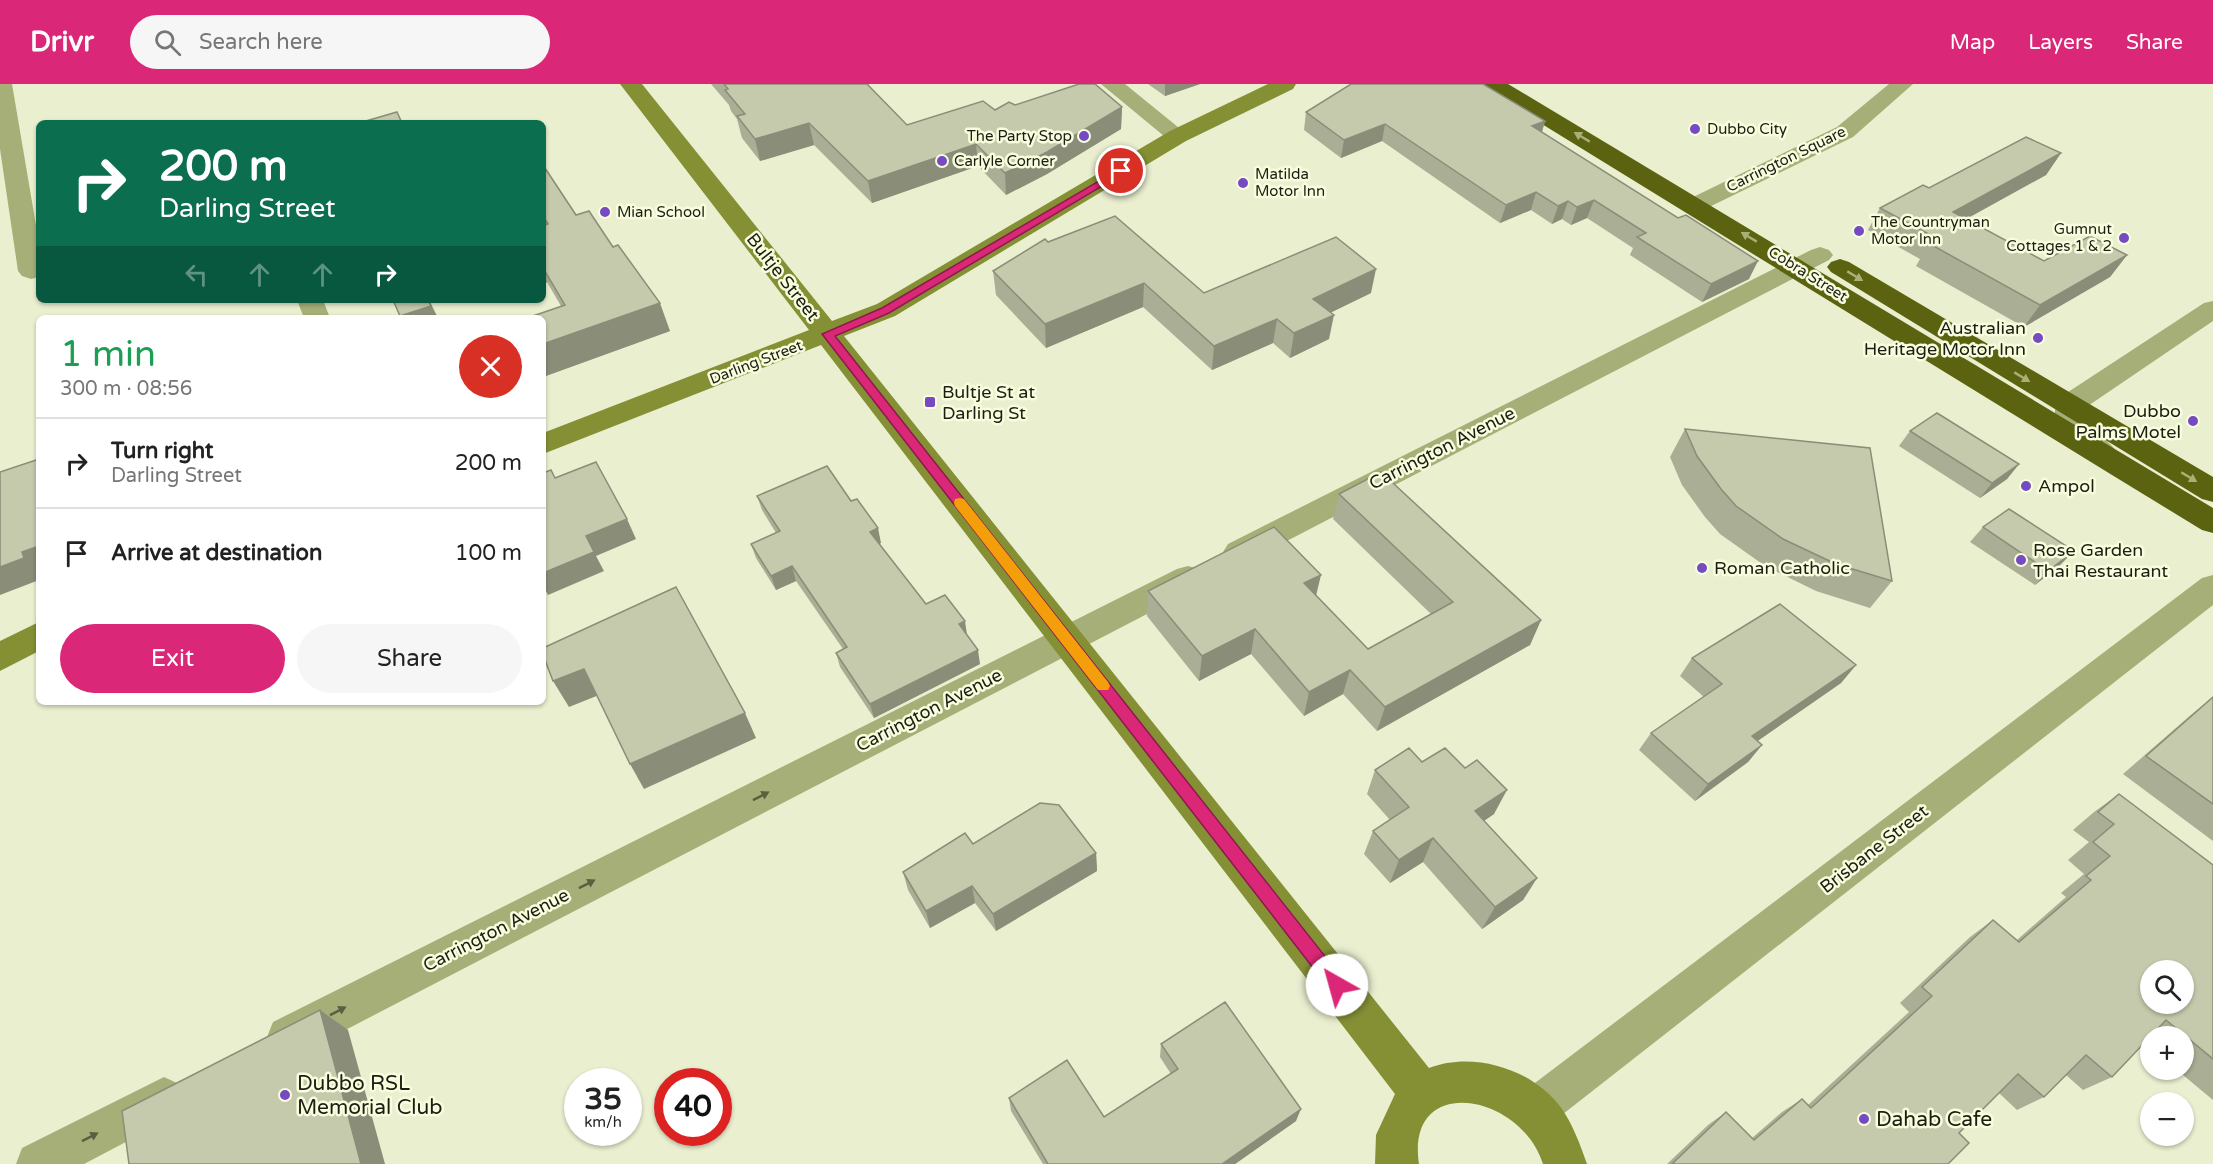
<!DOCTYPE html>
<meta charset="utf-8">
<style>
:root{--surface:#fff;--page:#f6f6f6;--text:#222;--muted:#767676;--line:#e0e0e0;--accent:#db2777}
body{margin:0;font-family:"Varela Round",sans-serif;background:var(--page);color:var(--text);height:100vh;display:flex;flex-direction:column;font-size:22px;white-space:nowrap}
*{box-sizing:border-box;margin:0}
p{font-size:20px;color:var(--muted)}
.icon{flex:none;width:33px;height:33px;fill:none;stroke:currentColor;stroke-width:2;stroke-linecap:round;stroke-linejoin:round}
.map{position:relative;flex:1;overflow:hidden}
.sheet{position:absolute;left:36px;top:231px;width:510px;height:390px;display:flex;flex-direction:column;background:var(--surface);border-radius:9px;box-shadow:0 2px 4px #0004}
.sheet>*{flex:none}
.guide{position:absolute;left:36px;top:36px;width:510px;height:183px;border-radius:9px;box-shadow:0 2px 4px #0004;background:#0b6e4f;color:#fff;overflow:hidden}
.controls{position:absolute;left:2140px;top:876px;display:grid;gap:12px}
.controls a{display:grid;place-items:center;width:54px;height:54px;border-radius:50%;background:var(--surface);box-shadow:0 2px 4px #0004;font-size:30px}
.speed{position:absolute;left:564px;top:984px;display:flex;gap:12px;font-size:30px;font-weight:700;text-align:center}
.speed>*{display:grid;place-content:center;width:78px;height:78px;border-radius:50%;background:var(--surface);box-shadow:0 2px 4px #0004;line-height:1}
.speed small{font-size:15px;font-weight:400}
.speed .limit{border:9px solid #d22;background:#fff;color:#111}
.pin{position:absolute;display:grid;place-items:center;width:51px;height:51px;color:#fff;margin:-26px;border:3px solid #fff;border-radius:50%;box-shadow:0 2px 6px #0007}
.me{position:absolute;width:66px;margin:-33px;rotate:322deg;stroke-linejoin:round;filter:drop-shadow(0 0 4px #0008)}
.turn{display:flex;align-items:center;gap:21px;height:126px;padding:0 24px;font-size:27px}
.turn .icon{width:78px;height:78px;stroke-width:2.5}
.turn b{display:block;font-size:42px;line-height:51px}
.lanes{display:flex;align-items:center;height:57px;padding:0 24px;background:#0003;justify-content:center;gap:30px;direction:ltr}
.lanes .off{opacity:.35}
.round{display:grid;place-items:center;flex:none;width:63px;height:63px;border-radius:32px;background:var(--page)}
.overview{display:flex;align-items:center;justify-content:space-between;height:102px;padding:0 24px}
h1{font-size:36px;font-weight:600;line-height:45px;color:#1e9e55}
.primary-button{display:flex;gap:12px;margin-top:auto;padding:12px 24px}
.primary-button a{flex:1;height:69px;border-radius:36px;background:var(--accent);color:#fff;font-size:24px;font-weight:600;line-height:69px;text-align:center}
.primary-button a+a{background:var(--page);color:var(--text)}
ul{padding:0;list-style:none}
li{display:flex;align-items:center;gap:18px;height:90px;padding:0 24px;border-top:2px solid var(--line)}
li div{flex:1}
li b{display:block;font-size:22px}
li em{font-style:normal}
header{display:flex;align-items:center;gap:36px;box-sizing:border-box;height:84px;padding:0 30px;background:var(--accent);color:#fff}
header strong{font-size:28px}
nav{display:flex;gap:33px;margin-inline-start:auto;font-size:21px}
.search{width:420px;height:54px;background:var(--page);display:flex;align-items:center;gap:15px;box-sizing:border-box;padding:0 21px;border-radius:33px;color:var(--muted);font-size:22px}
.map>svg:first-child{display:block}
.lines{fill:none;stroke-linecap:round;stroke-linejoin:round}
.street{fill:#a6af77;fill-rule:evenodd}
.secondary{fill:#859035;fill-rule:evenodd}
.highway{fill:#5b6310;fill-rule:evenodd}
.wall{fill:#a9ae94}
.shaded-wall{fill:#8a8d78}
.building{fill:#c5caac;stroke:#8a8d78;stroke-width:1.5;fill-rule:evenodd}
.oneway{fill:#a9b076}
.oneway2{fill:#5a5f40}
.route{fill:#db2777;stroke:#8e194d;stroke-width:1.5}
.slow{fill:#f59e0b}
.poi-dot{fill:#754ac2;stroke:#f7fddd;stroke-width:2}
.labels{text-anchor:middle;stroke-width:5;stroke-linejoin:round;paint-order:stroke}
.far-poi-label{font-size:15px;fill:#1c1e13;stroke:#f7fddd;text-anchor:start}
.far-street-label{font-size:15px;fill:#1c1e13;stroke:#f7fddd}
.street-label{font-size:18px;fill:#1c1e13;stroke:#f7fddd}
.poi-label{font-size:18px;fill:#1c1e13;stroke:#f7fddd;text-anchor:start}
.near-poi-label{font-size:21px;fill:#1c1e13;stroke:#f7fddd;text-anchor:start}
</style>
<header>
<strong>Drivr</strong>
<div class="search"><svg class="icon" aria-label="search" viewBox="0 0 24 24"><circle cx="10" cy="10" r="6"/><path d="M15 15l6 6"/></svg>Search here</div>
<nav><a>Map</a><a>Layers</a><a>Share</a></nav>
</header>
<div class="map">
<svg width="2213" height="1080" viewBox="0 0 2213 1080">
<rect width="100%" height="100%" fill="#eaefd0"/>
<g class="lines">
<g class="street">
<path d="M0,0h12l27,159v34l-8,2 -9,-3 -4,-5 -18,-122z"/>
<path d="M1101,0h24l64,52 -3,5 -8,2 -8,-2z"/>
<path d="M1889,0h24l-60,53 -150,73 -8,2 -8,-2 -4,-5 4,-5 150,-73z"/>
<path d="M1820,163l9,3 4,5 -4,5 -579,300 -11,4 -11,-4 -5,-8 5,-8 583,-294z"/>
<path d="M297,216h26l7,18h-26z"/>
<path d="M2213,217v20l-131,89c-1,20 24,25 33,40l-5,7c-28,8 -68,-31 -51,-59l145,-95z"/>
<path d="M1188,482l11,3 5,9 -5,9 -896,465 -15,6 -15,-6 -6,-15 6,-15 904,-453z"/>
<path d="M2213,491v30l-664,520 -15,7 -15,-7 -7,-15 7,-15 683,-517z"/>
<path d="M164,993l15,7 7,15 -7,15 -95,50h-68l6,-16z"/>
</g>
<g class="secondary">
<path d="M620,0h22l190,237 45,-17 293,-173 98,-47h28l-3,5 -107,52 -291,175 -51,20 585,732c43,-17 101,0 130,37 13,17 21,39 28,59h-44c-23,-72 -138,-91 -124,0h-44l1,-29 19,-41 -574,-749 -278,109v-21l266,-103z"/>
<path d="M39,538v29l-39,20v-30z"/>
</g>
<g class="highway">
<path d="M1482,0h26l705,424v25l-11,-3 -90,-55 -627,-386z"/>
<path d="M1840,175l9,3 364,215v25l-11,-3 -371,-227 -4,-5 4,-5z"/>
</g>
</g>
<g class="wall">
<path d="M711,0h158v2l38,39 88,-15 20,-5 107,2 -1,22 -74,45 -41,21 -28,-29 -106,37 -58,-58 -54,16 -18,-23 -5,-19 -6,-8 -2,-6z"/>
<path d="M1148,0h52l-35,12z"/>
<path d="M1306,28l239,9 -3,11 207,147 -47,23 -72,-47 3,-7 -46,-30 -16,7 -9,-6 -10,5 -21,-14 -31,13 -118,-82 -41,17 -37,-28z"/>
<path d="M2061,69l-15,22 -80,44 78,42 83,-6 -17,22 -86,50 -108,-61 4,-7 -52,-29 12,-22 49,-20z"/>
<path d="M543,81l33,50 94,116 -127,46v-59l18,-12 -14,-24 -4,2z"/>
<path d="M1048,158l156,51h167l-41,20 -1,26 -39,19 -17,-15 -61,27 -69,-63 -97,41 -50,-53 -3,-24z"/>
<path d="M1685,345l207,152 -22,27 -54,-17 -51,-25 -45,-32 -15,-17 -23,-32 -12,-28z"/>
<path d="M1910,347l109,33 -12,15 -27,19 -81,-52z"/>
<path d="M1339,410l202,126 -11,25 -153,86 -34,-37 -39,22 -53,-62 -52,27 -52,-65 1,-25 168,4 52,54 63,-35 -98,-95z"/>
<path d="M757,412l124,47 -2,1 47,60 41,31 13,29 -106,54 -34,-51 -4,-14 7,-4 -47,-68 -20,9 -20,-32 -5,-14 25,-11 -14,-23z"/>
<path d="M1983,443l91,24 -14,14 -25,20 -65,-43z"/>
<path d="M1692,574l164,7 -15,18 -84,58 5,4 -14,17 -53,39 -56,-51 12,-17 53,-36 -24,-21z"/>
<path d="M2213,613v144l-90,-67 69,-60z"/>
<path d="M1422,678l72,52 -10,7 53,57 -14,22 -41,29 -59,-67 -33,21 -26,-29 9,-23 17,-11 -23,-26 8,-24z"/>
<path d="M2119,710l94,71v235l-36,-30h7v-34h-33v11l-6,-5 -33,35 -29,13 -17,-15 -22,22 -27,13 -18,-17 -40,40 -11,31h-281l41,-39 18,-13 26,26 30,-26 20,-13 6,6 101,-93 -9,-9 70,-66 23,-17 24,20 49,-43 -5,-4 23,-19 -16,-14 21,-18 -16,-12 21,-18z"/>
<path d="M973,760l123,9 1,18 -101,60 -21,-28 -45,25 -22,-38 -5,-18z"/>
<path d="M1161,960l135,77 -61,43h-192l-32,-53 -2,-13 95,19 67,-43 -11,-17z"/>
</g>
<g class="shaded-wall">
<path d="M1165,0h35l-35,12z"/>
<path d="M1122,23l-1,22 -74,45 -41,21 -1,-22z"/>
<path d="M1545,37l-5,17 -8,-12z"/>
<path d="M809,39l5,22 -54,16 -5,-22z"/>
<path d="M1385,40l-3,17 -41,17 3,-18z"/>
<path d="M976,60l2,22 -106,37 -4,-22z"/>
<path d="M2061,69l-15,22 -107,59 14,-22z"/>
<path d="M1536,108l-5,18 -31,13 6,-18z"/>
<path d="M1594,116l-7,18 -16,7 6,-18z"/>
<path d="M1568,117l-6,18 -10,5 6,-18z"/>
<path d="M2127,171l-17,22 -86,50 16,-22z"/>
<path d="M1758,177l-9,18 -47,23 9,-18z"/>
<path d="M1376,185l-5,24 -62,30 4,-24z"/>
<path d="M543,190l4,8 -4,2z"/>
<path d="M1144,199l-1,24 -97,41 -1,-24z"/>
<path d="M428,216h1l9,18h-37l-1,-2z"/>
<path d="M660,219l10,28 -127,46v-33z"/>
<path d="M1334,231l-5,24 -39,19 4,-25z"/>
<path d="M1277,235l-4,24 -61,27 2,-24z"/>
<path d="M2019,380l-12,15 -27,19 12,-15z"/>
<path d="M627,435l9,20 -40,17 8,15 -56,24 -5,-10v-12l43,-37z"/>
<path d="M878,444l3,15 -8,3 -3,-14z"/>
<path d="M39,462v34l-39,15v-28l22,-15z"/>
<path d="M2074,467l-14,14 -25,20 13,-14z"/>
<path d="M792,482l4,15 -20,9 -5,-14z"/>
<path d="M1321,491l-6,25 -11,-17z"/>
<path d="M1541,536l-11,25 -153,86 8,-24z"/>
<path d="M965,537l2,14 -8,-11z"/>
<path d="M1255,545l-4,25 -52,27 3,-25z"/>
<path d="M978,566l2,14 -106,54 -4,-14z"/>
<path d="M1856,581l-15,18 -102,71 13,-18z"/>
<path d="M584,585l15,26 -30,12 -16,-26z"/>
<path d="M1350,586l-7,24 -39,22 5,-24z"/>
<path d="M745,629l11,25 -112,51 -14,-25z"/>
<path d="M1762,661l-14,17 -53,39 13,-17z"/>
<path d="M1507,706l-13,24 -31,21 12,-24z"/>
<path d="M1433,754l-10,24 -33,21 9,-23z"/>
<path d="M1096,769l1,18 -101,60 -3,-17z"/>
<path d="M1537,794l-14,22 -41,29 13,-22z"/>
<path d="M972,802l3,17 -45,25 -4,-17z"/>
<path d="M320,926l28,20 37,134h-24z"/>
<path d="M1301,1025l-5,12 -61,43h-13z"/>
</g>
<g class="building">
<path d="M724,0h143l40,41 76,-24 12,9 14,-8 6,3 64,-21h16l27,23 -75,45 -42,21 -29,-29 -108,37 -59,-58 -54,16 -18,-23 8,-2 -20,-24 3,-1z"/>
<path d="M1351,0h132l62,37 -13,5 146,92 8,-3 72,46 -47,23 -74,-47 9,-4 -52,-33 -17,7 -9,-6 -10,5 -22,-14 -30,13 -121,-81 -41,16 -38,-28z"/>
<path d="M397,28l5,11h-43z"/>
<path d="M2026,53l35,16 -108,59 91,49 46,-25 37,19 -87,50 -110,-61 8,-5 -58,-31 43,-23 6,3z"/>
<path d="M543,81l33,50 13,-4 24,36 5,-2 42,58 -117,41v-26h-16l38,-13 -22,-37v-42l5,-2 -5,-8z"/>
<path d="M1115,132l89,77 132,-56 40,32 -63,30 21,16 -40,18 -17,-14 -63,27 -70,-63 -99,41 -52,-53 52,-32 3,3z"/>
<path d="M393,216h35l3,6 -31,10z"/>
<path d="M1937,329l82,51 -27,19 -82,-52z"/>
<path d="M1685,345l185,19 22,133 -56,-17 -53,-25 -47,-33 -15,-17 -24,-33z"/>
<path d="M39,375v87l-17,6 2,6 -24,9v-95z"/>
<path d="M596,378l31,57 -41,17 8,16 -51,21v-100l8,-3 4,8z"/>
<path d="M827,382l24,35 6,-2 21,29 -8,4 56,72 19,-9 20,26 -6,3 19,26 -108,54 -34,-51 11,-6 -55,-81 -21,10 -20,-32 29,-13 -23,-35z"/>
<path d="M1381,388l160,148 -156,87 -35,-37 -41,22 -54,-63 -53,27 -54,-65 126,-64 47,48 -17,8 64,66 85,-47 -114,-108z"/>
<path d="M2009,425l65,42 -26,20 -65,-44z"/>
<path d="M676,503l69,126 -115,51 -46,-95 -31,12 -10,-26v-7z"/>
<path d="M1780,520l76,61 -104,71 10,9 -54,39 -57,-51 71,-49 -30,-26z"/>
<path d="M2213,613v107l-67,-48z"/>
<path d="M1409,664l13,14 23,-14 20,20 12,-8 30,30 -32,21 62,67 -42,29 -62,-69 -34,22 -26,-29 36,-24 -34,-37z"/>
<path d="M2119,710l94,71v194l-47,-39 -54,57 -26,-22 -42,42 -26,-23 -59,59 10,10 -21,21h-276l54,-52 28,28 48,-41 9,9 121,-112 -10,-9 71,-67 26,22 72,-62 -5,-4 24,-20 -17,-14 21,-18 -16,-12zM2151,886h33v34h-33z"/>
<path d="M1040,719l19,2 37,48 -103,61 -21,-28 -46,25 -23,-39 62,-39 8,11z"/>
<path d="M1225,918l76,107 -79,55h-174l-39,-66 58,-38 37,57 74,-48 -17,-25z"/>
<path d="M320,926l41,154h-232l-7,-53z"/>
</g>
<defs><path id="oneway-solid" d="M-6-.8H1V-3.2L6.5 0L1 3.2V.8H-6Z" transform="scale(1.5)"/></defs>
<g class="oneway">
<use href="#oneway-solid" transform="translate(1582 53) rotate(-149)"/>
<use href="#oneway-solid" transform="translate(1749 153) rotate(-149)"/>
<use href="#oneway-solid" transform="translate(1855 192) rotate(31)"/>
<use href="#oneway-solid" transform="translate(2022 293) rotate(31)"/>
<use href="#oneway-solid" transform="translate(2189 393) rotate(31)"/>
</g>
<g class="oneway2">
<use href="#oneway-solid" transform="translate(761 712) rotate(-27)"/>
<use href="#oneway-solid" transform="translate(587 800) rotate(-27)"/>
<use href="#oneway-solid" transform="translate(338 927) rotate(-27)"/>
<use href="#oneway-solid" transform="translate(90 1053) rotate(-27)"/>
</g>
<path class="route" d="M1121,84l5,3 -2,2 -235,140 -54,23 508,643 2,6 -2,6 -6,2 -6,-2 -509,-657 60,-26z"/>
<path class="slow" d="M960,414l4,1 144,183 2,4 -2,4h-10l-143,-184 -1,-3 1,-4z"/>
<g class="poi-dot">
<circle cx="1695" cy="45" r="6"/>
<circle cx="1084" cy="52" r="6"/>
<circle cx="942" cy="77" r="6"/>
<circle cx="1243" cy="99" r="6"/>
<circle cx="605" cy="128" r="6"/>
<circle cx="1859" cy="147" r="6"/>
<circle cx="2124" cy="154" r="6"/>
<circle cx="2038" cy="254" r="6"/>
<rect x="924" y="312" width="12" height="12" rx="3"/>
<circle cx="2193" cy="337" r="6"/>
<circle cx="2026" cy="402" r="6"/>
<circle cx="2021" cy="476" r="6"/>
<circle cx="1702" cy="484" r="6"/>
<circle cx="285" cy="1011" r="6"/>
<circle cx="1864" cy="1035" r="6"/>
</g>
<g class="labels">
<g class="far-poi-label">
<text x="1707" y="50">Dubbo City</text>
<text x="1072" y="57" text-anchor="end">The Party Stop</text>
<text x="954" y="82">Carlyle Corner</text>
<text x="1255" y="95">Matilda<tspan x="1255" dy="17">Motor Inn</tspan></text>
<text x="617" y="133">Mian School</text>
<text x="1871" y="143">The Countryman<tspan x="1871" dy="17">Motor Inn</tspan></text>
<text x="2112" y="150" text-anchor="end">Gumnut<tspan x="2112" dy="17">Cottages 1 &amp; 2</tspan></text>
</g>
<g class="far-street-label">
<text transform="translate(1786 75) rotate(-26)" y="5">Carrington Square</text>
<text transform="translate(1808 190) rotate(32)" y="5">Cobra Street</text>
<text transform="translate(756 278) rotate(-21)" y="5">Darling Street</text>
</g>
<g class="street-label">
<text transform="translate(783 193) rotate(52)" y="6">Bultje Street</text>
<text transform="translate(1442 364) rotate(-27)" y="6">Carrington Avenue</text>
<text transform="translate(929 626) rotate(-27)" y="6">Carrington Avenue</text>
<text transform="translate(1874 765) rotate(-38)" y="6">Brisbane Street</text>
<text transform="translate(496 846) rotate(-27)" y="6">Carrington Avenue</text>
</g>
<g class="poi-label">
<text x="2026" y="250" text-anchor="end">Australian<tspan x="2026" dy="21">Heritage Motor Inn</tspan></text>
<text x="942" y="314">Bultje St at<tspan x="942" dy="21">Darling St</tspan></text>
<text x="2181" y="333" text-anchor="end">Dubbo<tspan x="2181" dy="21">Palms Motel</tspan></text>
<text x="2038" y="408">Ampol</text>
<text x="2033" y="472">Rose Garden<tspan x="2033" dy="21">Thai Restaurant</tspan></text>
<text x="1714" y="490">Roman Catholic</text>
</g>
<g class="near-poi-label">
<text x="297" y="1006">Dubbo RSL<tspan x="297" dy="24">Memorial Club</tspan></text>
<text x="1876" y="1042">Dahab Cafe</text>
</g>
</g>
</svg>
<div class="controls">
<a><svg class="icon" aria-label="search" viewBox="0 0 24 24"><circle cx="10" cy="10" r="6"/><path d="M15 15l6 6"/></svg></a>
<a>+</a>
<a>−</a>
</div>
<div class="speed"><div>35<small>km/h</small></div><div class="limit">40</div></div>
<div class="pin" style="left:1121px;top:87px;background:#d93025"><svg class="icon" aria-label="arrive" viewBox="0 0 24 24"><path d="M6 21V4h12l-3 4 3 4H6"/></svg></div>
<svg class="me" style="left:1337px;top:901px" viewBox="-20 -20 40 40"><circle r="19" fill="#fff"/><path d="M0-13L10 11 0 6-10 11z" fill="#db2777"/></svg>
<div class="guide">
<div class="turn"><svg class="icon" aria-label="right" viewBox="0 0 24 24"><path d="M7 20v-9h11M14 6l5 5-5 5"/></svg><div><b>200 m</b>Darling Street</div></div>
<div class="lanes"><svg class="icon off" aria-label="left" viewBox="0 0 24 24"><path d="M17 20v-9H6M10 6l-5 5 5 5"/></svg><svg class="icon off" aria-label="ahead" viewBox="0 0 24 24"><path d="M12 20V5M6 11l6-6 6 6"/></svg><svg class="icon off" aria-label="ahead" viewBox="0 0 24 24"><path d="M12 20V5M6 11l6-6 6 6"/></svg><svg class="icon" aria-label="right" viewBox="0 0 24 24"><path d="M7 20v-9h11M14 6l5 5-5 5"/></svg></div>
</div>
<section class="sheet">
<div class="overview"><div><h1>1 min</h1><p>300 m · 08:56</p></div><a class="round" style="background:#d93025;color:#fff"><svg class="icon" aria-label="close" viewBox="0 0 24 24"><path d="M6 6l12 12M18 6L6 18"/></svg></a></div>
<ul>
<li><svg class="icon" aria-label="right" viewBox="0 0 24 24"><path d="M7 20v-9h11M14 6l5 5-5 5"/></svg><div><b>Turn right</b><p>Darling Street</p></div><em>200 m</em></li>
<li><svg class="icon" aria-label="arrive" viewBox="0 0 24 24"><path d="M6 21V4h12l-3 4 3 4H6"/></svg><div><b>Arrive at destination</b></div><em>100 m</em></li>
</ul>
<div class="primary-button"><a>Exit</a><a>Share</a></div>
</section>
</div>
